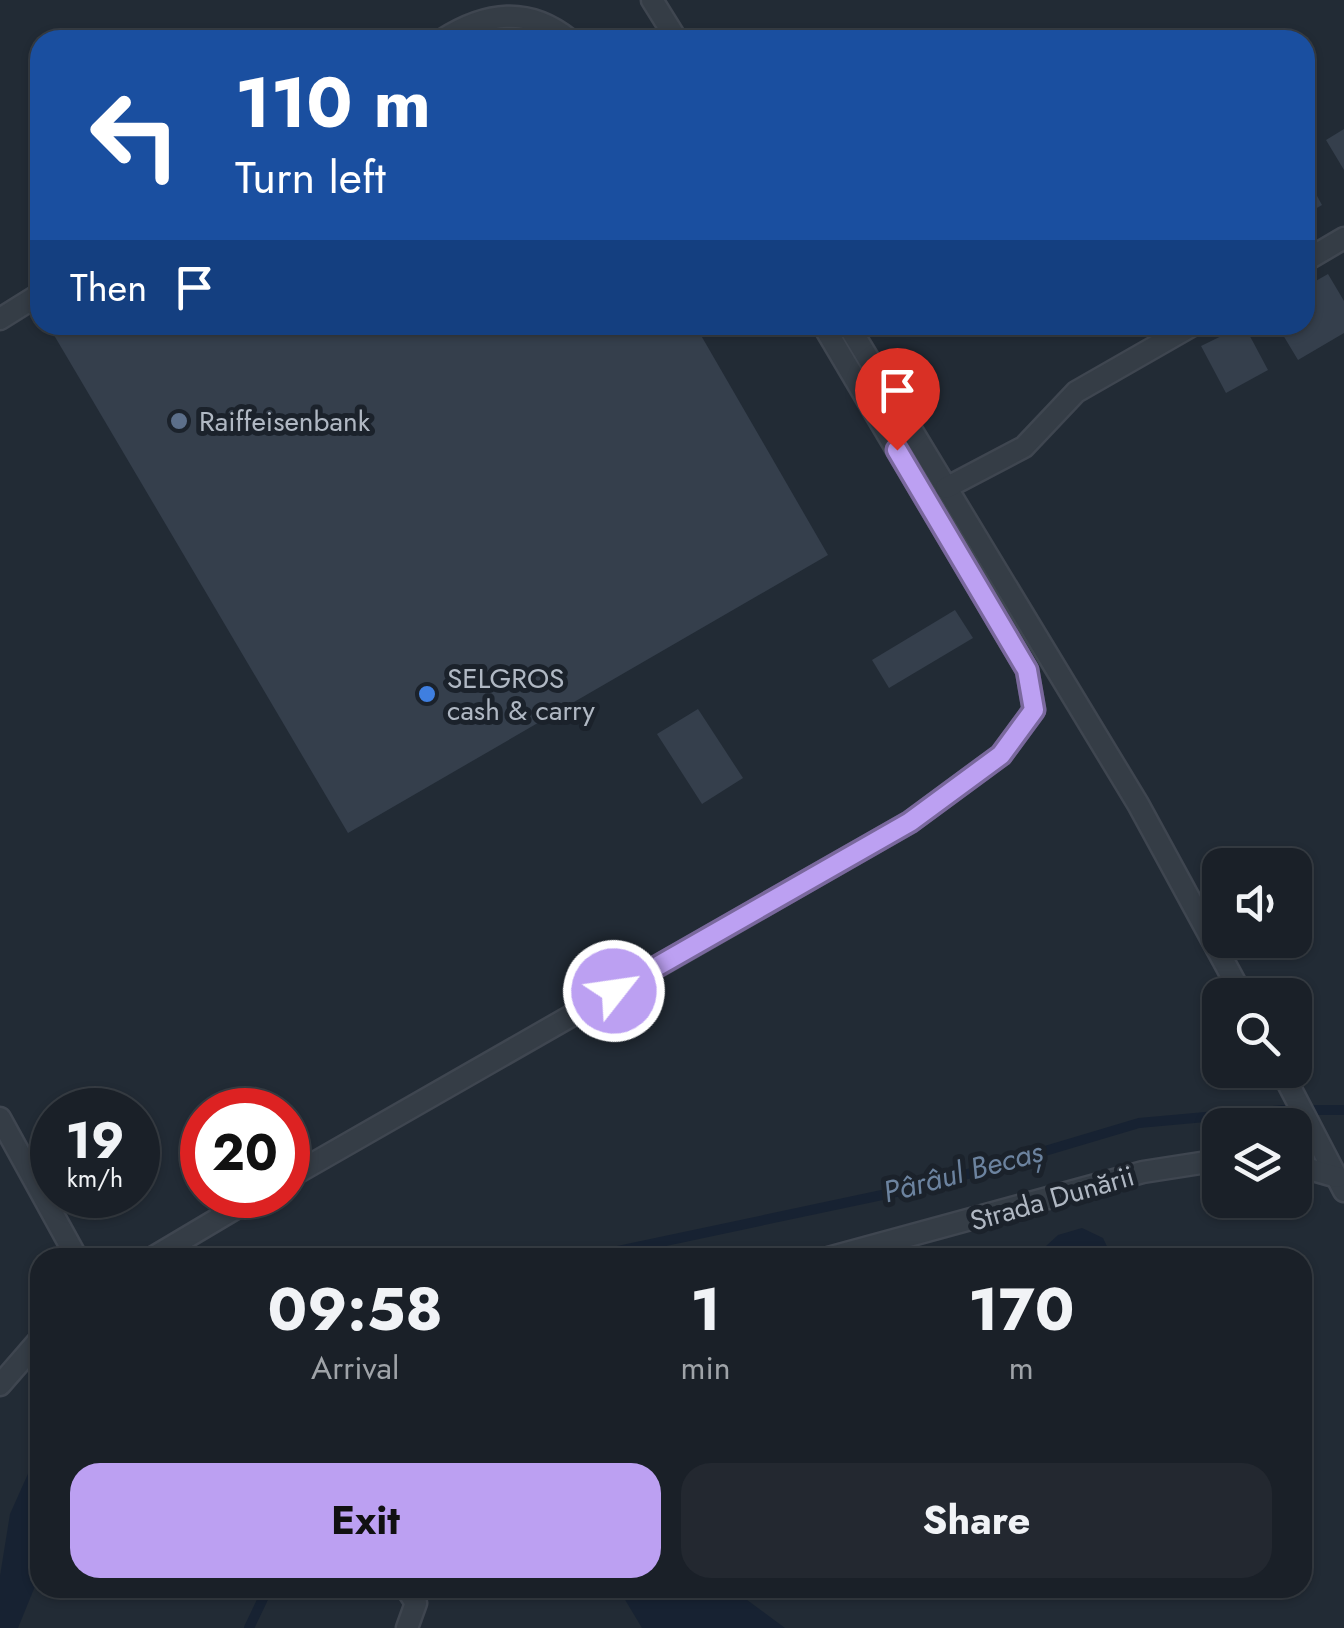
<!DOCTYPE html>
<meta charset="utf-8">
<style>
:root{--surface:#1a2028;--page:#232830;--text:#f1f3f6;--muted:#9fa3a8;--line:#383e45;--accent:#bca0f2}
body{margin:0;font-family:Jost,sans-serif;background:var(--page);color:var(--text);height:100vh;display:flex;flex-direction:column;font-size:38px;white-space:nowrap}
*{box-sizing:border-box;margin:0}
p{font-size:32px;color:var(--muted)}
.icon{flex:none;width:55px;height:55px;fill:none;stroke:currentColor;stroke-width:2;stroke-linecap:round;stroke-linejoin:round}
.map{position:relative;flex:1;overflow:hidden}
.sheet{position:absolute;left:30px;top:1248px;width:1282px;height:350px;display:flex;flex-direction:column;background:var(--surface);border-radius:30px;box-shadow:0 2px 8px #0004,0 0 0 2px var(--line)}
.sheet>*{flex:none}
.top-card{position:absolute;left:30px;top:30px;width:1285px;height:305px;border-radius:30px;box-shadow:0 2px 8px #0004,0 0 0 2px var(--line);background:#1a4fa0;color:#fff;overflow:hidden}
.fabs{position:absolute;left:1202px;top:848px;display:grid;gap:20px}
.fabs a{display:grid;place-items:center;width:110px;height:110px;border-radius:20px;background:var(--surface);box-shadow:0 2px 8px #0004,0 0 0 2px var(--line);font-size:50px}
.speed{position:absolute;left:30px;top:1088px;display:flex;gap:20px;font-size:50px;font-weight:700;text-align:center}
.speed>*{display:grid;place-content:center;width:130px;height:130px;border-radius:50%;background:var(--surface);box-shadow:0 2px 8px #0004,0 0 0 2px var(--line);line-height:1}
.speed small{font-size:25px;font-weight:400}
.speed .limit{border:15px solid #d22;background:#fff;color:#111}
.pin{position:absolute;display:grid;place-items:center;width:85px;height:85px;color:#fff;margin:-102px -42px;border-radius:50% 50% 50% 0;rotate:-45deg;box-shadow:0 0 10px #0007}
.pin .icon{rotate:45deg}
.me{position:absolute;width:110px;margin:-55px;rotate:60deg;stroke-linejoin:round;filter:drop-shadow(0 0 8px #0008)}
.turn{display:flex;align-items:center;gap:35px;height:210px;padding:0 40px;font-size:45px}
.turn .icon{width:130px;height:130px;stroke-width:2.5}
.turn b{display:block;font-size:70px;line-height:85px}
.then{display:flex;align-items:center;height:95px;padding:0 40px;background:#0003;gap:20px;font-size:38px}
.eta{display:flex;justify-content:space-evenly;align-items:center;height:170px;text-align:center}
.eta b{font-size:60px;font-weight:700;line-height:70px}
.cta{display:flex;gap:20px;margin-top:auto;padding:20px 40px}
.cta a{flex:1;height:115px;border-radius:30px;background:var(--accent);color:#111;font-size:40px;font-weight:700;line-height:115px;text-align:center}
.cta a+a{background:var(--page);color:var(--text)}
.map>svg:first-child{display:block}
.water{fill:#172232}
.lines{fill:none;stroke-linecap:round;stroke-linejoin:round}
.stream{stroke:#172232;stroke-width:10}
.building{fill:#353f4c}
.service-casing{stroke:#3f4650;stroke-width:25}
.service{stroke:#353d46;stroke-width:20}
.route-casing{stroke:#7a689d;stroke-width:25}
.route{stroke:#bca0f2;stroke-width:18}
.service-dot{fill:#5c6f8a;stroke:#1b222b;stroke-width:4}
.shop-dot{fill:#3f7fe0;stroke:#1b222b;stroke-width:4}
.labels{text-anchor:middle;stroke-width:10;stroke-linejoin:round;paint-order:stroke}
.poi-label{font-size:28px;fill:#b0b8c3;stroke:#1b222b;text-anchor:start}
.street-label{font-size:28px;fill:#b0b8c3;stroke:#1b222b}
.water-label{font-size:30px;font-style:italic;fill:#6c839f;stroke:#1b222b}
</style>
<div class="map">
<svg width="1344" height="1628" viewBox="0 0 1344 1628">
<rect width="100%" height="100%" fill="#222b35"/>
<g class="water">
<path d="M1082,1228l21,10 9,19h-78l24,-22z"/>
<path d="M40,1447v127l-22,54h-18v-52l10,-62z"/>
<path d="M618,1588h113l54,40h-143z"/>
</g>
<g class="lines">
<g class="stream">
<path d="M585,1258l349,-74 205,-61 144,-13h61"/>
<path d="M249,1628l19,-40"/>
</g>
</g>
<g class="building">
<path d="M1344,129v41l-18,-30z"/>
<path d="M1305,174l17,31 -17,10z"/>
<path d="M1328,274l16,27v32l-46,27 -21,-35h28v-38z"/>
<path d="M48,325h647l133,230 -480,278z"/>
<path d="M1244,325l24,45 -42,23 -25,-47z"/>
<path d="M955,610l18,28 -84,50 -17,-28z"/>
<path d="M698,709l45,69 -41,26 -45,-70z"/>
</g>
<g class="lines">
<defs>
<g id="service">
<path d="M652,0l25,40"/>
<path d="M442,40c44,-28 86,-34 128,0"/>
<path d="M1305,261l39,-23"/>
<path d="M0,319l40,-25"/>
<path d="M848,325l290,479 104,191"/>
<path d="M946,488l78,-41 52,-55 117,-67"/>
<path d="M1281,1070l63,121"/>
<path d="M0,1118l77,140"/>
<path d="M1295,1165l42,12"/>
<path d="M288,1178l622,-356 91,-67 33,-45 -7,-40 -204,-345"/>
<path d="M152,1258l106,-63"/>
<path d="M828,1258l315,-86 77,-12"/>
<path d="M0,1385l40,-46"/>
<path d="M406,1588l10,15 -9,25"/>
</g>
</defs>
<use href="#service" class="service-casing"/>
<use href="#service" class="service"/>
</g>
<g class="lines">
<defs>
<path id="route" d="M614,991l296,-169 91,-67 33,-45 -7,-40 -130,-220"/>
</defs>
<use href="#route" class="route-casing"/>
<use href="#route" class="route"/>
</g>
<circle class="service-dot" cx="179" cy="421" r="10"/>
<circle class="shop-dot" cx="427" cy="694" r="10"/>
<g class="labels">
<g class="poi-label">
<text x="199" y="431">Raiffeisenbank</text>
<text x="447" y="688">SELGROS<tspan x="447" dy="32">cash &amp; carry</tspan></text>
</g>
<g class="street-label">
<text transform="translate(1052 1198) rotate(-16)" y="10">Strada Dunării</text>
</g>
<g class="water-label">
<text transform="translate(963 1172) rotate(-15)" y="10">Pârâul Becaș</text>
</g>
</g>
</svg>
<div class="fabs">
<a><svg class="icon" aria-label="sound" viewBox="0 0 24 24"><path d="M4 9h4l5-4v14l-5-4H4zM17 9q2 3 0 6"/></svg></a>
<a><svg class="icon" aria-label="search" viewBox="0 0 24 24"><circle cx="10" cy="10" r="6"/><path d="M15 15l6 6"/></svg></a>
<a><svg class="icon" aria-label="layers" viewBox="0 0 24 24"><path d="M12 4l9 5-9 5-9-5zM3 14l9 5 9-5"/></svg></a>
</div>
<div class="speed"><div>19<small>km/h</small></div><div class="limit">20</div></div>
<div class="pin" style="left:897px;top:450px;background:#d93025"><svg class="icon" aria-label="arrive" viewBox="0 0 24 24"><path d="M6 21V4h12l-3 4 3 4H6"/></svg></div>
<svg class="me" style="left:614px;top:991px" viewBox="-20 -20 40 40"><circle r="17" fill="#bca0f2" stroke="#fff" stroke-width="3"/><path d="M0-11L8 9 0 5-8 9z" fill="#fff"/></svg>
<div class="top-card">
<div class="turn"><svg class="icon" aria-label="left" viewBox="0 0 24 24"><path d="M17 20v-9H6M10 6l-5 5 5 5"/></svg><div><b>110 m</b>Turn left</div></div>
<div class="then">Then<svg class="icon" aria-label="arrive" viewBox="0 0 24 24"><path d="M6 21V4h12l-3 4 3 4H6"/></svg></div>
</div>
<section class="sheet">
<div class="eta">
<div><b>09:58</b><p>Arrival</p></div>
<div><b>1</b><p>min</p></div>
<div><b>170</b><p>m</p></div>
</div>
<div class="cta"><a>Exit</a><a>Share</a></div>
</section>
</div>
